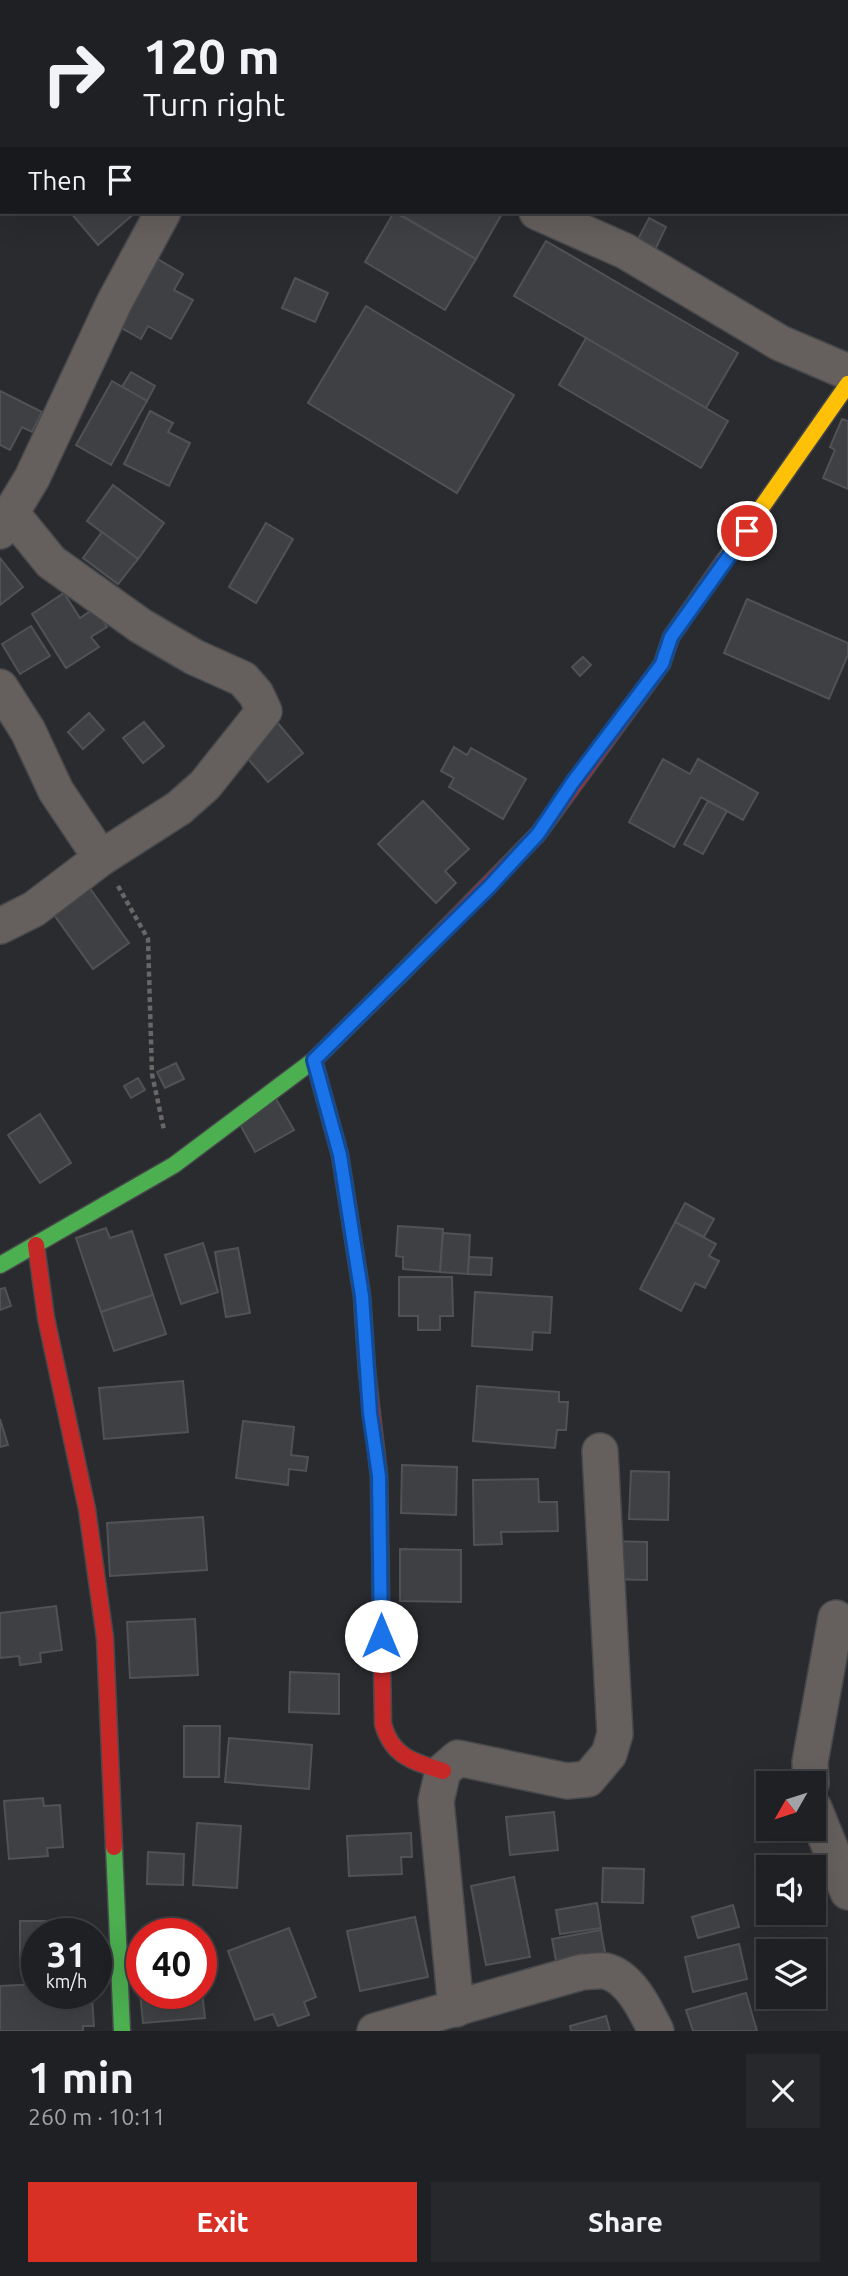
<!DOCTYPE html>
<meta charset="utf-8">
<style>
:root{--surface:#1f2023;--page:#27282b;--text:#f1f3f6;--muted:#a1a3a6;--line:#3c3e41;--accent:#d93025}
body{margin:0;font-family:Ubuntu,sans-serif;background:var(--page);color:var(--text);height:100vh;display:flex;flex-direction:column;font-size:26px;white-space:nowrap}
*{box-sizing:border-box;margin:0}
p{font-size:23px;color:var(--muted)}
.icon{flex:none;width:38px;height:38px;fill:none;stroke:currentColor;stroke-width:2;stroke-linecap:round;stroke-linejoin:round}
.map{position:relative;height:2031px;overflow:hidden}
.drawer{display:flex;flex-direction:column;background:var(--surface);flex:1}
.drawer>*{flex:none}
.top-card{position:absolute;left:0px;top:0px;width:849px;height:214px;box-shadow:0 7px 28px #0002,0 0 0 2px var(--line);background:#1f2023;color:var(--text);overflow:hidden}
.needle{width:46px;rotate:231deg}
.fabs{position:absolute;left:756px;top:1771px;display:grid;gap:14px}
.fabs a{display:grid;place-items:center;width:70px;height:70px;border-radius:0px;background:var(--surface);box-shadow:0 7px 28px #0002,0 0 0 2px var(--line);font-size:35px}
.speed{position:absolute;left:21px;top:1918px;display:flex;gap:14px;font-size:35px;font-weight:700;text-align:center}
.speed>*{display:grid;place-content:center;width:91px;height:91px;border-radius:50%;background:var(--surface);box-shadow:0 7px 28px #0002,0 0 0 2px var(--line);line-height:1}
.speed small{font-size:18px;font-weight:400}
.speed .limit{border:10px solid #d22;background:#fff;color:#111}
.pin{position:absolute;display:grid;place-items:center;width:60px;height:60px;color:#fff;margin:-30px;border:4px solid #fff;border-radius:50%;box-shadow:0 2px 7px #0007}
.me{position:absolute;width:77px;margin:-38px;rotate:0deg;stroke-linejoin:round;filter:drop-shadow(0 0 5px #0008)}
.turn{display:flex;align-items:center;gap:24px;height:147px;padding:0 28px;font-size:32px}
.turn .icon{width:91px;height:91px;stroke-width:2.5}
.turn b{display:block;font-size:49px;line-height:60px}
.then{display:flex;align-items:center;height:66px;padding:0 28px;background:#0003;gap:14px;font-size:26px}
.round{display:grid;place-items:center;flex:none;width:74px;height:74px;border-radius:0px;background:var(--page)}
.head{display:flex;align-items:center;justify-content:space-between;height:119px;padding:0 28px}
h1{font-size:42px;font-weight:700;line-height:52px}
.button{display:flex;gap:14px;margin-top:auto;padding:14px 28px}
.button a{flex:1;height:80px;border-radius:0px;background:var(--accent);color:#fff;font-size:28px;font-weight:700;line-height:80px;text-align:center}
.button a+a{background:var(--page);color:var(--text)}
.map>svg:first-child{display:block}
.building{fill:#3e4043;stroke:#505256;stroke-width:2}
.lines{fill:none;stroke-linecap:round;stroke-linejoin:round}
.street-casing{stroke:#47484b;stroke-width:38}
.fast-casing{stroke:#47484b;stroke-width:19}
.slow-casing{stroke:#47484b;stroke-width:19}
.jam-casing{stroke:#47484b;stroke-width:19}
.path{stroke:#6a6666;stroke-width:4.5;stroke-dasharray:5 3.5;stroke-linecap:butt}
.street{stroke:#655f5d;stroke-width:35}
.fast{stroke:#4caf50;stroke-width:16}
.slow{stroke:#ffc107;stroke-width:16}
.jam{stroke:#c62828;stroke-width:16}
.route-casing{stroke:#114b97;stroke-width:18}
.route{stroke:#1a73e8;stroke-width:12}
</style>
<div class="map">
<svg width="848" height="2031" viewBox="0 0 848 2031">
<rect width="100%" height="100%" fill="#292b2f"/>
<g class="building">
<path d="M70,212h66l-38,33z"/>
<path d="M394,212l82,47 -31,51 -80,-48z"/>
<path d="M396,212h107l-27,47z"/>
<path d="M649,218l17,9 -10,21 -18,-9z"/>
<path d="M546,241l192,112 -32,55 -192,-112z"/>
<path d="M149,254l34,20 -9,16 19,10 -22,39 -23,-13 -7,13 -30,-17z"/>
<path d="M295,278l33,15 -13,29 -33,-14z"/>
<path d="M366,306l148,89 -57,98 -149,-90z"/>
<path d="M586,338l142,83 -27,47 -142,-83z"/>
<path d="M131,372l24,14 -8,15 -25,-14z"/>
<path d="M112,381l35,20 -36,64 -35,-20z"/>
<path d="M0,391l42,21 -10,20 -10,-5 -12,23 -10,-5z"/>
<path d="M150,411l23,12 -5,9 22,11 -21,43 -45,-22z"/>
<path d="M842,419l6,2v68l-25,-11 12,-28 -5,-3z"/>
<path d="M113,485l51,38 -26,36 -51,-38z"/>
<path d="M266,523l27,16 -37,64 -27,-16z"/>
<path d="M102,532l36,27 -20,25 -35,-26z"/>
<path d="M0,558l23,29 -23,18z"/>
<path d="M64,593l16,25 15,-10 12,19 -16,10 8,10 -33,21 -34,-54z"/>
<path d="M747,599l101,44v12l-19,44 -105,-46z"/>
<path d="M31,626l19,30 -30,18 -18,-30z"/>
<path d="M583,657l8,8 -11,11 -8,-9z"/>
<path d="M89,713l15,17 -21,19 -15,-17z"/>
<path d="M144,722l20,24 -21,17 -20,-25z"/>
<path d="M277,722l26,31 -35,29 -26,-30z"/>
<path d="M454,747l13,8 4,-7 55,31 -23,40 -54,-32 5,-9 -13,-7z"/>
<path d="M663,759l27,15 8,-15 60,34 -15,27 -42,-23 -27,50 -45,-25z"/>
<path d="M423,801l46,48 -24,22 11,12 -20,20 -58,-59z"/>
<path d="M708,801l19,10 -24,43 -19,-10z"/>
<path d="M89,887l40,56 -36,26 -41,-57z"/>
<path d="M176,1063l8,16 -19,9 -8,-16z"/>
<path d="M138,1078l7,12 -14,8 -7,-12z"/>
<path d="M275,1097l19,33 -39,22 -18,-33z"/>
<path d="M40,1114l31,49 -31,20 -32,-48z"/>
<path d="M685,1203l29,16 -10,18 -29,-15z"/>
<path d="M675,1222l41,22 -7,12 10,5 -14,27 -10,-5 -14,28 -41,-22z"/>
<path d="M398,1226l45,3 -3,43 -37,-3v-12l-7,-1z"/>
<path d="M106,1228l4,10 22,-7 21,64 -52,17 -25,-74z"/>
<path d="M443,1233l27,2 -2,39 -28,-2z"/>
<path d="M203,1243l15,49 -37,12 -16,-49z"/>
<path d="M238,1248l12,65 -24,4 -11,-65z"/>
<path d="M469,1257l23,1 -1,17 -23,-1z"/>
<path d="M399,1277h53l1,39h-13v14h-22v-14h-19z"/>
<path d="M5,1288l6,18 -11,4v-21z"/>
<path d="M475,1292l77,5 -2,36 -17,-1 -1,18 -60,-4z"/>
<path d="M153,1295l13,39 -52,17 -13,-39z"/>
<path d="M183,1381l5,51 -84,7 -5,-51z"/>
<path d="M477,1386l82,6v10h9l-2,28h-9l-2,18 -82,-7z"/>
<path d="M0,1419l8,26 -8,2z"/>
<path d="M243,1421l51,6 -3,28 17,2 -2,14 -17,-2 -1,16 -52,-7z"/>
<path d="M402,1465l55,2 -1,48 -55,-2z"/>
<path d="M631,1471l38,1 -1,48 -39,-1z"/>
<path d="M538,1479l1,23h18l1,29 -57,1 1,12 -28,1 -1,-65z"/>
<path d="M203,1517l4,53 -97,6 -3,-53z"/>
<path d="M607,1541l40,1v38l-41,-1z"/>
<path d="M400,1549l61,1v52l-61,-1z"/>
<path d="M56,1606l6,44 -22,3 1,9 -21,3 -1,-9 -19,2v-45z"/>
<path d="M195,1619l3,56 -68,3 -3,-56z"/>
<path d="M290,1672l49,2v40l-50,-2z"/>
<path d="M184,1726h36l-1,51h-35z"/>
<path d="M229,1738l83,7 -3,44 -84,-7z"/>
<path d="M43,1798l1,8 16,-1 3,42 -16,1 1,8 -39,3 -5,-58z"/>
<path d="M554,1812l4,38 -48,5 -4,-38z"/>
<path d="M197,1823l44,3 -4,62 -44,-3z"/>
<path d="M411,1833l1,24h-11l1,17 -53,2 -2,-40z"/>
<path d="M148,1852l36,2 -1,31 -36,-1z"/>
<path d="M603,1868l41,1 -1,34 -41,-1z"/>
<path d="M514,1877l16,80 -44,8 -15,-79z"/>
<path d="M814,1880l8,30 -8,3z"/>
<path d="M597,1903l4,25 -41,6 -4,-24z"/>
<path d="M733,1905l6,22 -41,11 -6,-21z"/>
<path d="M769,1913h44l-41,10z"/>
<path d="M415,1917l13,60 -68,14 -13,-60z"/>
<path d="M20,1921h33v13h-16v28h-17z"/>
<path d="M289,1928l27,69 -12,5 5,13 -31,11 -5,-12 -18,6 -27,-69z"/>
<path d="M601,1930l5,28 -49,8 -5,-27z"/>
<path d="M739,1944l8,35 -54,13 -8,-35z"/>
<path d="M142,1981v12h59v-11l4,36 -62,5 -4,-41z"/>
<path d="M37,1984v9h18v4l37,-1 2,30h-11v5h-83v-45z"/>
<path d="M746,1993l11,38h-64l-7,-21z"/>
<path d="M606,2016l4,15h-39l-1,-5z"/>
</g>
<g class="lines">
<defs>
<g id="street">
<path d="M7,0l3,2"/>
<path d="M206,0l2,2"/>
<path d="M537,212l88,39 155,92 68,29"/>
<path d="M0,531l32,-53 82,-175 49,-91"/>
<path d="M0,687l28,44 28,60 45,67"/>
<path d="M0,926l34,-17 67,-51 78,-50 26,-23 59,-74 -8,-17 -13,-15 -49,-22 -53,-31 -90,-64 -39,-48"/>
<path d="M811,1783l-1,-21 26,-144"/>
<path d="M814,1808l34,84"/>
<path d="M456,2009l-20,-208 7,-30 15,-13 109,23 21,-2 21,-25 6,-20 -15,-283"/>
<path d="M375,2031l207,-59c7,0 16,-2 23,-1 25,5 41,40 51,60"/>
</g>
<g id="fast">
<path d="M0,1265l174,-100 140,-105 88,-87"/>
<path d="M114,1847l8,184"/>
</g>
<g id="slow">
<path d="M724,561l124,-177"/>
<path d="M314,1060l26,95 22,141 5,75"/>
</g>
<g id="jam">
<path d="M402,973l136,-139 124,-170 9,-27 53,-76"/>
<path d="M36,1245l10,73 41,191 18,129 9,209"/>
<path d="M367,1371l12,105 4,248c9,33 31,38 60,47"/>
</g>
</defs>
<use href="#street" class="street-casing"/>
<use href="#fast" class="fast-casing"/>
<use href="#slow" class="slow-casing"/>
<use href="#jam" class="jam-casing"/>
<path class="path" d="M118,886l30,53 4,135 12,56"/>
<use href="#street" class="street"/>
<use href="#fast" class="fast"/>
<use href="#slow" class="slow"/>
<use href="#jam" class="jam"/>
</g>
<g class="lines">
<defs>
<path id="route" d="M381,1636l-2,-160 -9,-63 -8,-117 -22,-141 -26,-95 175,-173 49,-53 35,-52 89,-118 9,-27 76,-106"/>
</defs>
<use href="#route" class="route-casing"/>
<use href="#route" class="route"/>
</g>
</svg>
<div class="fabs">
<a><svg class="needle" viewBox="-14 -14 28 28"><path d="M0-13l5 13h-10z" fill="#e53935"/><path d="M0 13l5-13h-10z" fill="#a1a3a6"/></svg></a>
<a><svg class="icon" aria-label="sound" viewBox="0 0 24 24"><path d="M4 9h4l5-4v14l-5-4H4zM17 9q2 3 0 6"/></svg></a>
<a><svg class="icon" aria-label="layers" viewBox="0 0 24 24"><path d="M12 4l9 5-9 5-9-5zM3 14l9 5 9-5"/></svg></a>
</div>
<div class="speed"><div>31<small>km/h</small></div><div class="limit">40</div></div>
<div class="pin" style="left:747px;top:531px;background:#d93025"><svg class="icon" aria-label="arrive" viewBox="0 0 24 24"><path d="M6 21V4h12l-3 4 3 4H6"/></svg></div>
<svg class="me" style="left:381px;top:1636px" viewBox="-20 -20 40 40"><circle r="19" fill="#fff"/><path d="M0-13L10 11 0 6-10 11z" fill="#1a73e8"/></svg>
<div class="top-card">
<div class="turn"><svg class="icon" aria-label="right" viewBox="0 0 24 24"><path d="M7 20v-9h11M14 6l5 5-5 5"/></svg><div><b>120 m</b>Turn right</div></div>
<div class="then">Then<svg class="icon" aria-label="arrive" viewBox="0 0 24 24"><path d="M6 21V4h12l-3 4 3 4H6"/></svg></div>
</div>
</div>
<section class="drawer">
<div class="head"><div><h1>1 min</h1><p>260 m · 10:11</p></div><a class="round"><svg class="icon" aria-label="close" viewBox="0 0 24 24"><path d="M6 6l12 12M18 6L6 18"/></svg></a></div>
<div class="button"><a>Exit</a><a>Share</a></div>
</section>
